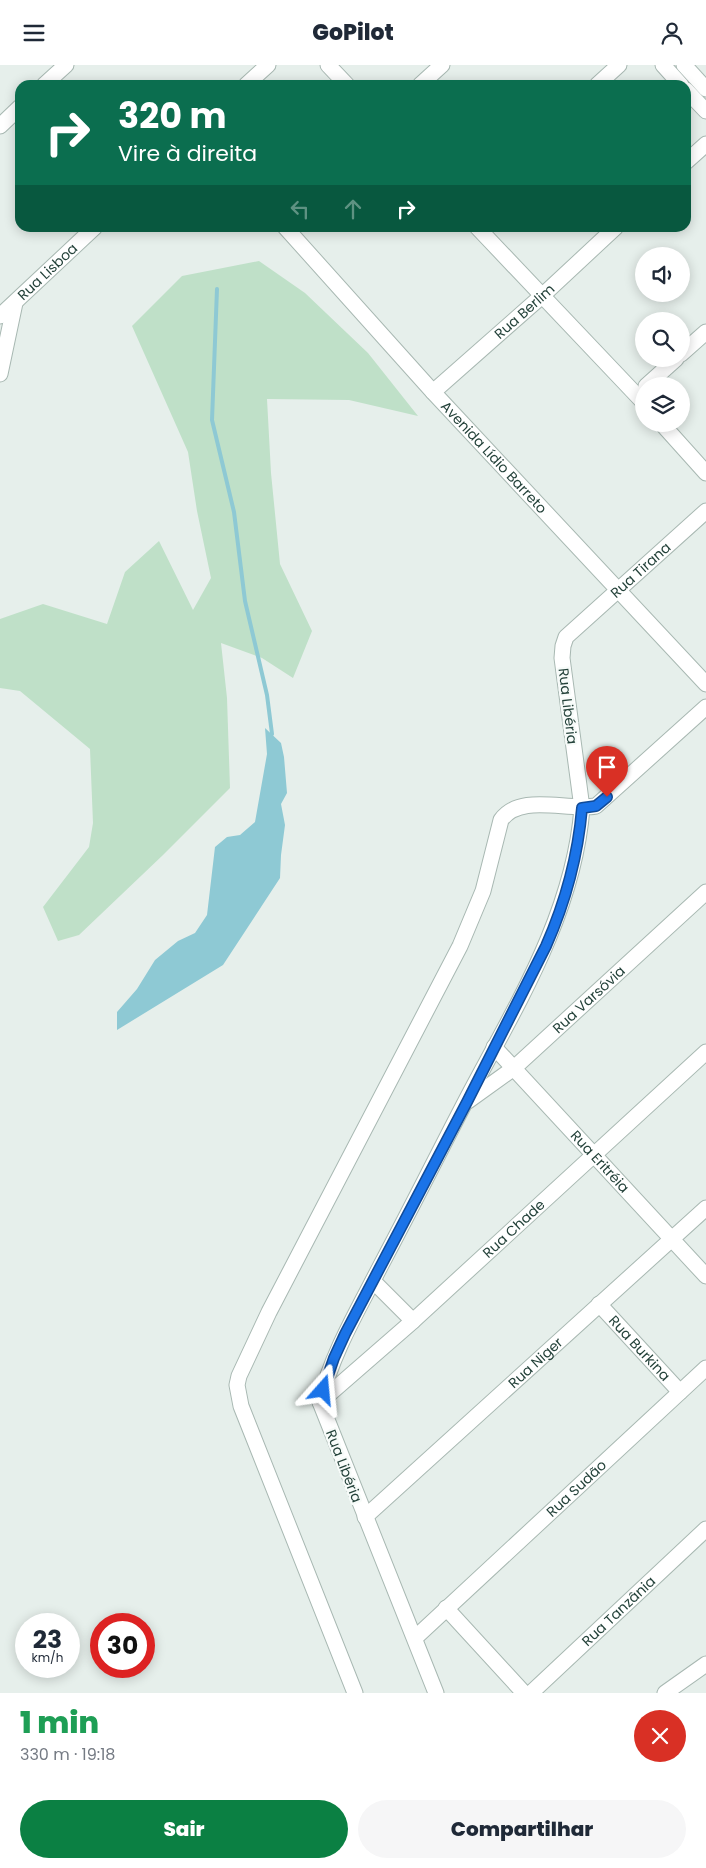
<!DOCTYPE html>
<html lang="pt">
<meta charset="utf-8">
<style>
:root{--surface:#fff;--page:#f6f6f7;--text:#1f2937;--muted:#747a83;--accent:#0b8043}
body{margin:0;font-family:Poppins,sans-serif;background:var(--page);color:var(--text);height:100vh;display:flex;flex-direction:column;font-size:19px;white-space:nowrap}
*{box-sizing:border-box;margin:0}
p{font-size:16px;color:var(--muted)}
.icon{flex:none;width:28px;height:28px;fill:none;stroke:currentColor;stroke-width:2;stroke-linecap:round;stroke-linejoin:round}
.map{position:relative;height:1628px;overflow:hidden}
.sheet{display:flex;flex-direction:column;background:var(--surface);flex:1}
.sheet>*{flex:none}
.hud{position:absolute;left:15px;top:15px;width:676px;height:152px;border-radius:15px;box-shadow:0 2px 12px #0003;background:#0b6e4f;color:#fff;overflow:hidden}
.controls{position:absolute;left:635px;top:182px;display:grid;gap:10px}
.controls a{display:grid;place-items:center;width:55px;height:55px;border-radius:50%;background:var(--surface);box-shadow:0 2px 12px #0003;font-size:25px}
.speed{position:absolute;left:15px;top:1548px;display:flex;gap:10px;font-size:25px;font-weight:700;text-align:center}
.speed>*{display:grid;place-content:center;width:65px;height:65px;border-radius:50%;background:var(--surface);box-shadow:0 2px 12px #0003;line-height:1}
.speed small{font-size:12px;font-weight:400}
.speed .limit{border:8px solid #d22;background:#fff;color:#111}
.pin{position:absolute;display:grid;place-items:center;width:42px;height:42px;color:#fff;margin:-51px -21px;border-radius:50% 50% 50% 0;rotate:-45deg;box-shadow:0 0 5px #0007}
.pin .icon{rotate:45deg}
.me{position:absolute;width:55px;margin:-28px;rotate:18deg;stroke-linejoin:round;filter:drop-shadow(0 0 4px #0008)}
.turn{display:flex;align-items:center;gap:18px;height:105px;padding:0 20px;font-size:22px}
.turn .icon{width:65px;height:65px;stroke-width:2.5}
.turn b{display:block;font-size:35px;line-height:42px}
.lanes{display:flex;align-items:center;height:48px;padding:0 20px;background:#0003;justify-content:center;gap:25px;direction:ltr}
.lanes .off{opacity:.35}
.round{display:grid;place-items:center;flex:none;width:52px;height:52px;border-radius:26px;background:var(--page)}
.summary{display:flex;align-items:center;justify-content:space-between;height:85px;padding:0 20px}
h1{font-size:30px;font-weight:800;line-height:38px;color:#1e9e55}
.primary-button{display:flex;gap:10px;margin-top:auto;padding:10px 20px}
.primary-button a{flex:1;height:58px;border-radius:30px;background:var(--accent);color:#fff;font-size:20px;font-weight:800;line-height:58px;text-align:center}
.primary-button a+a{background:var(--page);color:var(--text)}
header{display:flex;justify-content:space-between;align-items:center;height:65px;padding:0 20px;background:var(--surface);font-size:22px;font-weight:800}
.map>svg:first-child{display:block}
.green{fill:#bfe0c8}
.water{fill:#8ec9d4}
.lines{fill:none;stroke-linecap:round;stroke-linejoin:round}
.stream{stroke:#8ec9d4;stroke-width:4}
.minor-casing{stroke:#a8b8b2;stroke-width:17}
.minor{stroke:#fff;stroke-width:15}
.route-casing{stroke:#114b97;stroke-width:12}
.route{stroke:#1a73e8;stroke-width:9}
.labels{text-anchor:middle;stroke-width:4.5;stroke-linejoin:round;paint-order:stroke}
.street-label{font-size:14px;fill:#24423a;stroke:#f7fbf9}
</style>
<header><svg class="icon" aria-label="menu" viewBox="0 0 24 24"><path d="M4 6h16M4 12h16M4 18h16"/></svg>GoPilot<svg class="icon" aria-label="person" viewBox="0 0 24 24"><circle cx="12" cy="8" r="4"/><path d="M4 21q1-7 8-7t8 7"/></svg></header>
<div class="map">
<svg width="706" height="1628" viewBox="0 0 706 1628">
<rect width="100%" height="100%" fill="#e6efeb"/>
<path class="green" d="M259,196l46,32 63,60 50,63 -69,-16 -82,-1 4,74 9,91 32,67 -19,47 -31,-20 -41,-15 6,55 3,90 -67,67 -84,80 -21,6 -15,-34 46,-60 4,-24 -3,-74 -70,-58 -20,-3v-69l43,-15 64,20 18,-52 34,-31 34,69 18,-32 -14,-67 -9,-59 -56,-126 50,-50z"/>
<path class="water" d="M265,663l16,15 3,14 3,36 -6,11 4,21 -4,30 -1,23 -57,87 -106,65v-18l20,-23 18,-29 23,-19 17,-8 12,-18 8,-68 12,-10 13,-2 15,-13 12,-68z"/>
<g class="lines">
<path class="stream" d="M217,224l-5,131 22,92 11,89 22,94 5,39"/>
<defs>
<g id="minor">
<path d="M328,0l19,20"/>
<path d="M663,0l18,20"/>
<path d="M684,0l22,24"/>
<path d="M44,20l22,-20"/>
<path d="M246,20l22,-20"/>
<path d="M420,20l22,-20"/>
<path d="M597,20l22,-20"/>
<path d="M686,25l20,21"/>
<path d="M0,61l20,-19"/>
<path d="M686,97l20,-18"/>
<path id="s1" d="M285,162l148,165 273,292"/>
<path d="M477,162l167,176"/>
<path id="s2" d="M0,251l95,-89"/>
<path d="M681,289l25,-22"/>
<path d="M0,309l15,-71"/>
<path d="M646,321l30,-27"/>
<path id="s3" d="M433,327l110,-97 73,-68"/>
<path d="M662,359l44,49"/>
<path id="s4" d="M494,982l212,229"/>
<path id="s5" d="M468,1036l46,-33 192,-176"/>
<path d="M373,1216l40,40"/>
<path id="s6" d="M599,1239l81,88"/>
<path id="s7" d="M320,1337l93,-81 293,-269"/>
<path id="s8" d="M365,1452l341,-309"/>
<path d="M446,1543l78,85"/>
<path id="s9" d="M415,1573l291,-270"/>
<path d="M355,1628l-114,-287 -4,-21 2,-9 30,-64 191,-366 23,-55 18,-71c19,-27 65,-9 95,-14l110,-99"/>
<path id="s10" d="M436,1628l-116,-291c12,-49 38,-92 61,-137 31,-58 60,-117 90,-174 48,-90 103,-180 111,-283l-20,-150 1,-12 3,-9 140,-126"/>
<path id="s11" d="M531,1628l175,-164"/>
<path d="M665,1628l41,-29"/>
</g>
</defs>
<use href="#minor" class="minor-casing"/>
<use href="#minor" class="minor"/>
</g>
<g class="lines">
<defs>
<path id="route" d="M323,1325l11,-32 11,-24 122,-232 79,-156c19,-43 32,-91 36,-138l14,-2 11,-9"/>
</defs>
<use href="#route" class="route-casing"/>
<use href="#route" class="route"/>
</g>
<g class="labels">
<g class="street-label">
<text dy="5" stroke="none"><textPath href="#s2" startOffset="65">Rua Lisboa</textPath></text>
<text dy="5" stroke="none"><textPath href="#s3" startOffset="122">Rua Berlim</textPath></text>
<text dy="5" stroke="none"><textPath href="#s1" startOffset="311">Avenida Lídio Barreto</textPath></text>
<text dy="5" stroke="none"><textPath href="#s10" startOffset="1239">Rua Tirana</textPath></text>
<text transform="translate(568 641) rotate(83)" y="5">Rua Libéria</text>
<text dy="5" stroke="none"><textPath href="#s5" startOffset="158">Rua Varsóvia</textPath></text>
<text dy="5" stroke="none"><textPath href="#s4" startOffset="156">Rua Eritréia</textPath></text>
<text dy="5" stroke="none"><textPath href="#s7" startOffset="260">Rua Chade</textPath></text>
<text dy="5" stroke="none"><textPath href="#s6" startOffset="60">Rua Burkina</textPath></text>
<text dy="5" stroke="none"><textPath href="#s8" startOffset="230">Rua Niger</textPath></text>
<text transform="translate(344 1401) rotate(69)" y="5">Rua Libéria</text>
<text dy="5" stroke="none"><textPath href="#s9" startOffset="220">Rua Sudão</textPath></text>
<text dy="5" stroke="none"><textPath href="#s11" startOffset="120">Rua Tanzânia</textPath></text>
</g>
</g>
</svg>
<div class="controls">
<a><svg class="icon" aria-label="sound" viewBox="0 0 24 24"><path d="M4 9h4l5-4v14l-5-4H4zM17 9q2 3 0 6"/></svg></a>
<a><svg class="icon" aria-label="search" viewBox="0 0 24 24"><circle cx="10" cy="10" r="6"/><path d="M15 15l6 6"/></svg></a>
<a><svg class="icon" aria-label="layers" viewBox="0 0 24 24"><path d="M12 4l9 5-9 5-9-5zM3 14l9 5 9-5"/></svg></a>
</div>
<div class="speed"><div>23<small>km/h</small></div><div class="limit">30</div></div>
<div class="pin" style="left:607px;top:732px;background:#d93025"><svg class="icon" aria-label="arrive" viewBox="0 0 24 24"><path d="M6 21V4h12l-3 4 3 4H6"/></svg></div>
<svg class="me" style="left:323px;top:1325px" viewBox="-20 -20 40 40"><path d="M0-17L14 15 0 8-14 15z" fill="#1a73e8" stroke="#fff" stroke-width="4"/></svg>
<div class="hud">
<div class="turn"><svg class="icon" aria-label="right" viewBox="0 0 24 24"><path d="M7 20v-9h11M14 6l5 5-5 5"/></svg><div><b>320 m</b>Vire à direita</div></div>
<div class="lanes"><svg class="icon off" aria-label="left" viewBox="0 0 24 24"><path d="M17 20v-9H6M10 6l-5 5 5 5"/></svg><svg class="icon off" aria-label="ahead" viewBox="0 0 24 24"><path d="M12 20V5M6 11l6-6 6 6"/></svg><svg class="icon" aria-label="right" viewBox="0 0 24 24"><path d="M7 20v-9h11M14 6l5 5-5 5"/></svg></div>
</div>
</div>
<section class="sheet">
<div class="summary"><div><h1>1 min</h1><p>330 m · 19:18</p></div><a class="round" style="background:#d93025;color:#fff"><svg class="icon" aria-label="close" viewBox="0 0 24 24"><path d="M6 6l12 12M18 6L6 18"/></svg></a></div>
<div class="primary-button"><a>Sair</a><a>Compartilhar</a></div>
</section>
